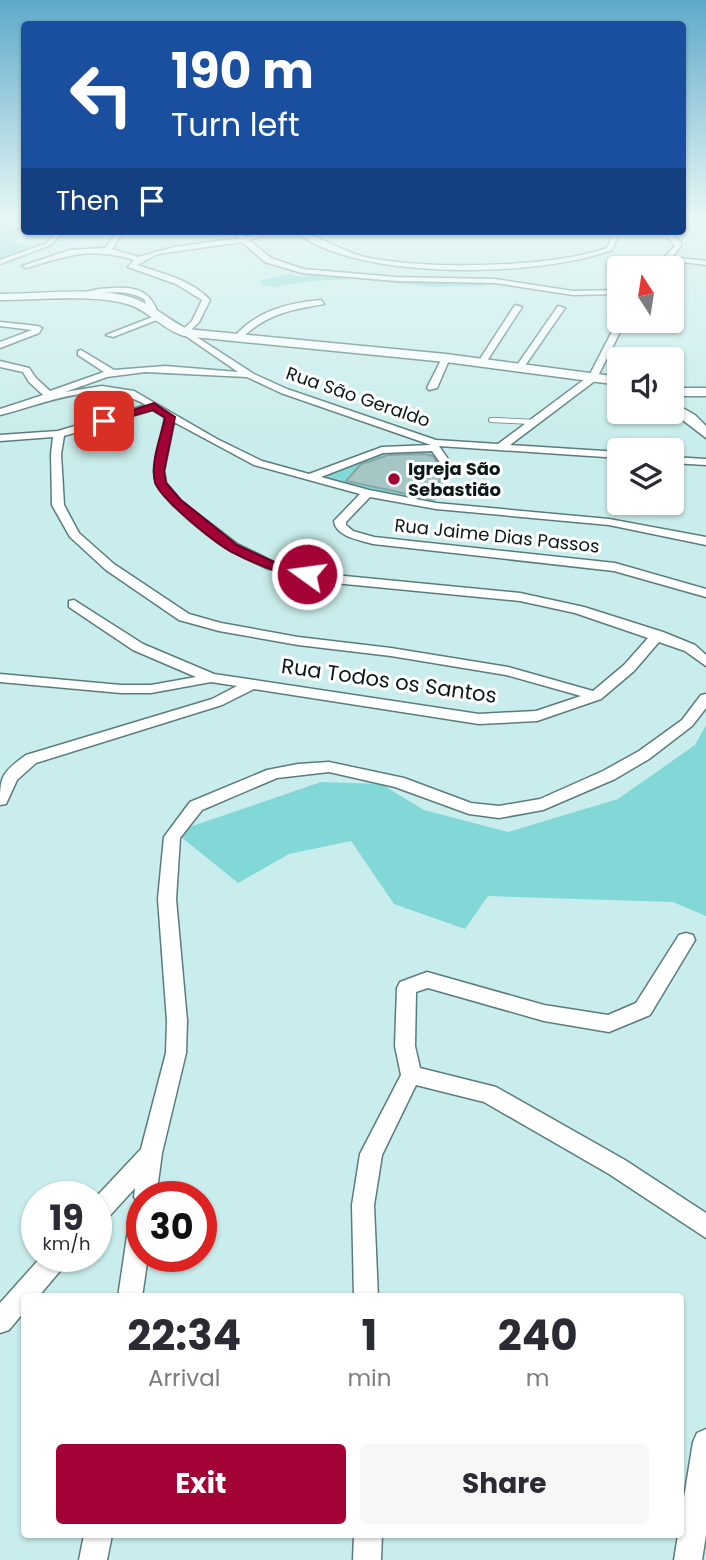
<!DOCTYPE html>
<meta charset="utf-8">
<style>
:root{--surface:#fff;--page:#f7f7f7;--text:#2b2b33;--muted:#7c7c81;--accent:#a20236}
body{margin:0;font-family:Poppins,sans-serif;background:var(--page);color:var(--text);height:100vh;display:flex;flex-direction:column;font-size:26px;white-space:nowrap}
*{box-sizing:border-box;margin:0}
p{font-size:23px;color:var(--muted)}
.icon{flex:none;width:38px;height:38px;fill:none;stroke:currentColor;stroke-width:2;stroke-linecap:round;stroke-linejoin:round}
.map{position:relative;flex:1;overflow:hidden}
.sheet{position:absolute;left:21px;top:1293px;width:663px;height:245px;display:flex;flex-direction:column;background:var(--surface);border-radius:7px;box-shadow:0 2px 5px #0004}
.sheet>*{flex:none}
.guide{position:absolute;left:21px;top:21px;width:665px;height:214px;border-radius:7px;box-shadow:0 2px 5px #0004;background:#1a4fa0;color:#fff;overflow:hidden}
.needle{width:46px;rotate:348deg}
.controls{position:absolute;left:607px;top:256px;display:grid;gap:14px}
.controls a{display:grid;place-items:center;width:77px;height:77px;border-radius:7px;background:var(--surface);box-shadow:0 2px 5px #0004;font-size:35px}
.speed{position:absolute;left:21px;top:1181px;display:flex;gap:14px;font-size:35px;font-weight:700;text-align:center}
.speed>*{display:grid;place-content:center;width:91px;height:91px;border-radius:50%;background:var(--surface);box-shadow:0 2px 5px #0004;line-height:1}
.speed small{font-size:18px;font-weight:400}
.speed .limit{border:10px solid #d22;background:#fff;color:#111}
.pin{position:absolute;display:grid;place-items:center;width:60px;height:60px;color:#fff;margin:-30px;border-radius:14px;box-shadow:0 4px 10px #0006}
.me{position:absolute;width:77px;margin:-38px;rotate:284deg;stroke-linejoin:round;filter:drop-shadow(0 0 5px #0008)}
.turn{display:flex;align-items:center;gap:24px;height:147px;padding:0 35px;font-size:32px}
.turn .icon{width:91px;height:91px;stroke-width:2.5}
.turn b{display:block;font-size:49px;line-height:60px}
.then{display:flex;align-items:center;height:66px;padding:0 35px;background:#0003;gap:14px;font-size:26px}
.eta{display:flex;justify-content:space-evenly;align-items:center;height:119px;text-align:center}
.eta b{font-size:42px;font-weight:700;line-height:49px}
.action{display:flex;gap:14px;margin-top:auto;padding:14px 35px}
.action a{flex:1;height:80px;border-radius:7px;background:var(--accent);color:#fff;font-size:28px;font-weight:700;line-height:80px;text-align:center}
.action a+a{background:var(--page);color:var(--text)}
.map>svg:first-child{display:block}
.green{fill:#82d8d6}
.building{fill:#a4c7c6;stroke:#85a7a6;stroke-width:2}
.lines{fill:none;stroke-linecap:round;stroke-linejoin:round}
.lane-casing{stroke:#5b7c7c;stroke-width:6}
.street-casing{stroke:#5b7c7c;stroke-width:3}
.secondary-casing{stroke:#5b7c7c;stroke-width:3}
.lane{stroke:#fff;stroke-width:4.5}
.street{fill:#fff;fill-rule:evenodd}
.secondary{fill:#fff;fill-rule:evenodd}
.route{fill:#a20236;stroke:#690123;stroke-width:2}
.poi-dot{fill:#a20236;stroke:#fff;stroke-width:2.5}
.labels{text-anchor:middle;stroke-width:6;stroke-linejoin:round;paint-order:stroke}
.far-street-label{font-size:18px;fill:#0b1818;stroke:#fff}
.far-poi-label{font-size:18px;font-weight:bold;fill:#0b1818;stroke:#fff;text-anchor:start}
.street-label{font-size:21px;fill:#0b1818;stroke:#fff}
</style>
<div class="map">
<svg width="706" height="1560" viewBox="0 0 706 1560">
<rect width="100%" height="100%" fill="#c9edec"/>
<g class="green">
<path d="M0,215h24v5l-14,5 8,2 1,12 -9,4 23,3 -33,13z"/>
<path d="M312,273l179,10 -7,3 -52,1 -75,-8 -46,2 -37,6 -12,-2 -2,-4 28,-7 14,3z"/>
<path d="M417,450l17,1 13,22 -13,31 -51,-9 -63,-18 64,-26z"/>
<path d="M706,725v191l-33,-14 -185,-6 -23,33 -71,-25 -43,-63 -62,13 -51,29 -63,-51 146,-50 60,2 43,26 84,22 110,-33 77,-54z"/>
</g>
<path class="building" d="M424,454l9,2 11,16 -13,27 -85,-18 15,-17 10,-3 17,-6z"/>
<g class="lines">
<defs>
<path id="lane" d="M491,420l44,2"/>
<g id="street">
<path d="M57,231h7l-13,14 -51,19v-4l47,-17z"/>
<path d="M118,231h6l-12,18 26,8 36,-10 65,-9 -2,-3 3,-2 6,4 9,-3 -4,-3h7l4,5 -13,4 22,18 32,11 93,8 99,2 78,12 47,-1v4l-47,1 -78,-12 -99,-2 -94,-8 -37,-11 -23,-20 -84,12 -21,11c24,8 55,15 73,35l-11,22 -10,10 65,42 33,15 149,51 62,4 91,-68 29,-56h8l-30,60 -86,65 110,7v6l-181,-12 16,23 -1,2h-8l-14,-20 -49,2 -62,24 48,13 67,13 173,16 97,18v8l-97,-20 -173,-16 -66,-12 -24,25v3l7,6 21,6 241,26 91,26v8l-92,-26 -241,-27c-13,-4 -37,-7 -39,-23l26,-27 -106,-29 -80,-43 -10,49 2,12 15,18 56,43 37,18 50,12 196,19 64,14 79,25 32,13 11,10v11l-21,-15 -26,-9 -25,29 -33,28 -64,22 -58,3 -225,-35 -32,16 -186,58 -19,17 -11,24 -6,1c0,-28 1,-32 26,-50l186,-56 25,-13 -26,-4 -60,11h-30l-121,-11v-8l121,11h30l45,-8 -63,-27 -64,-43v-6l5,-1 69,44 71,30 265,40 57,-3 45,-15 -75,-21 -115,-19 -93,-11 -79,-14 -40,-11 -73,-50 -36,-33 -18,-32 -1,-51 2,-17 -53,4v-6l58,-4 88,-26c-48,-28 -97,-2 -146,10v-6l43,-14 -14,-13 -6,-10 -23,-5v-6l29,7 7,10 14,13 54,-19 -26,-17v-4l3,-1 33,20 51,-4 73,6 -58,-40 12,-11 10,-21 -26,-16 -48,-17 6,-7c-44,-14 -66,-4 -108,8l-4,-2 48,-16 35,-2zM145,372l102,5 34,16 150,52 -49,2 -73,27 -47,-13 -45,-22 -83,-48 -32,-5 -37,6 42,-15zM152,410l13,7 -11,54 2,13 17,21 56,45 37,18 58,14 196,19 55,12 73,25 -24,27 -31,26 -85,-24 -117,-19 -93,-11 -77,-14 -32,-9 -75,-50 -35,-31 -15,-28 -3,-51 3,-18z"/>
<path d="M295,231c15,0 50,22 70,26 59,13 186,11 242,-9l7,-17h6l-8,19c-72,27 -256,32 -317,-19z"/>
<path d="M668,231h6v6l7,5v4l-9,11 34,4v4l-38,-5 -14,8h-9l20,-11 10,-11 -7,-8z"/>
<path d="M99,289c27,-2 49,-5 59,24l-7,2 -7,-16c-21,-12 -49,-5 -72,-1l-4,-2z"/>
<path d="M321,300l3,4c-34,6 -59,10 -84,36l-7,-2c23,-27 54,-35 88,-38z"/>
<path d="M515,305l7,2 -37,57h-6l-1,-2z"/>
<path d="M558,306l7,2 -43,62h-6l-1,-2z"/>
<path d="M155,316l7,2 -49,19 -7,-2z"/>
<path d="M0,322l38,4 4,2 -3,5 -39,15v-6l32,-12 -32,-4z"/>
<path d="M443,356l7,2 -13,30 -8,2 -2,-2z"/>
<path d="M672,457l34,2v6l-34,-2z"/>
<path d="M706,694v14l-14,18 -43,33 -34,20 -72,31 -44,8 -30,-4 -74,-27 -66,-15 -52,6 -75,32 -22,28 -4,61 11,122 -1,32 -24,100 -6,44h-14v59h6l-6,41h-24l12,-81 4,-8 6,-2 -6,-9 1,-9 -31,34 -8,3v-28l45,-48 25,-96 1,-32 -9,-122 6,-62 26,-35 77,-32 31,-6 31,-2 75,16 67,25 28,3 41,-7 63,-28 36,-20 43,-31 19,-25z"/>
<path d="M686,933l7,2 2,5 -45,75 -41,17 -65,-11 -116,-33 -12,4 -1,54 5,22 76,19 129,73 81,53v25l-97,-64 -125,-72 -68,-17 -34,70 -8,50 4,92h-24l-2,-92 8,-51 41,-79 -6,-29 2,-58 3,-6 27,-10 117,33 64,10 28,-12 43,-68z"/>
<path d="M42,1256h28l-4,8 -28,33h-14v15l-15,18 -9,3v-30z"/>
<path d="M706,1429v106l-4,25h-28l4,-25h3v-19l12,-74 4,-9z"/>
<path d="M84,1535h28l-5,25h-28z"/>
<path d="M354,1535h28l-1,25h-28z"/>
</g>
<g id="secondary">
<path d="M0,294c39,0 93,-7 130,3 21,6 37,22 57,32l259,25 174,23v8l-174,-23 -262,-26c-22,-7 -36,-26 -57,-32 -32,-10 -92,-4 -127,-4z"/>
<rect x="672" y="388" width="34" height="8"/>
<path d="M672,402l23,13 11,11v12l-35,-27z"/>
</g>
</defs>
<use href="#lane" class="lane-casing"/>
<use href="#street" class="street-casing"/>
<use href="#secondary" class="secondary-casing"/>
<use href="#lane" class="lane"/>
<use href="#street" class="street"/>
<use href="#secondary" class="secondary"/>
</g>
<linearGradient id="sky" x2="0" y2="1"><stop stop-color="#5eaac9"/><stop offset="0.5" stop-color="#e7f7f6"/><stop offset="1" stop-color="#e7f7f6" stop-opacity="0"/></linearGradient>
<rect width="706" height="434" fill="url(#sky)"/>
<path class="route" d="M154,403l21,14 -11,54 2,12 15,17 56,45 37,17 38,10v5c-21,3 -63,-16 -82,-26 -17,-10 -70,-52 -75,-69 -5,-19 6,-46 10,-64l-12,-8 -49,14 -5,-3z"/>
<circle class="poi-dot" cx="394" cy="479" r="7"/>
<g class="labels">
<g class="far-street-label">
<text transform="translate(358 397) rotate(19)" y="6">Rua São Geraldo</text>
<text transform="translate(497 536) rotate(6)" y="6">Rua Jaime Dias Passos</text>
</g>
<g class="far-poi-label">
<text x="408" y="475">Igreja São<tspan x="408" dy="21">Sebastião</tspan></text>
</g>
<g class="street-label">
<text transform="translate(389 681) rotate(8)" y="7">Rua Todos os Santos</text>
</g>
</g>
</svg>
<div class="controls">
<a><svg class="needle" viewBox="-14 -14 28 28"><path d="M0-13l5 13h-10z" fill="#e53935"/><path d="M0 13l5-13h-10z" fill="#7c7c81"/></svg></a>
<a><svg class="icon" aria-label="sound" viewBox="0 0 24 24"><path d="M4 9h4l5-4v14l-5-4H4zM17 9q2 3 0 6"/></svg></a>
<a><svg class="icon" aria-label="layers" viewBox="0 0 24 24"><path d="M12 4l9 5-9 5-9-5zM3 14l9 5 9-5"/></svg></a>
</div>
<div class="speed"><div>19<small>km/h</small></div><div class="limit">30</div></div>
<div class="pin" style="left:104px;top:421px;background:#d93025"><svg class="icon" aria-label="arrive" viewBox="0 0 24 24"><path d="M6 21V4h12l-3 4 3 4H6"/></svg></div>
<svg class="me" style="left:307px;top:574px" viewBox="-20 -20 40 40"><circle r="17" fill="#a20236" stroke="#fff" stroke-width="3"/><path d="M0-11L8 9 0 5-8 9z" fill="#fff"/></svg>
<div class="guide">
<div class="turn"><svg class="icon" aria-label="left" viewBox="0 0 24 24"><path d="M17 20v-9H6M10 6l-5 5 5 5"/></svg><div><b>190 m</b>Turn left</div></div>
<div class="then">Then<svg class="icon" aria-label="arrive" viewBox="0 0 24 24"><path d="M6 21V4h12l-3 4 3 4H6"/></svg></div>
</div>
<section class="sheet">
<div class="eta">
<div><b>22:34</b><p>Arrival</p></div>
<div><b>1</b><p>min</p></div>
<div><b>240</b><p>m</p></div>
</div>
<div class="action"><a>Exit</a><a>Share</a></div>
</section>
</div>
